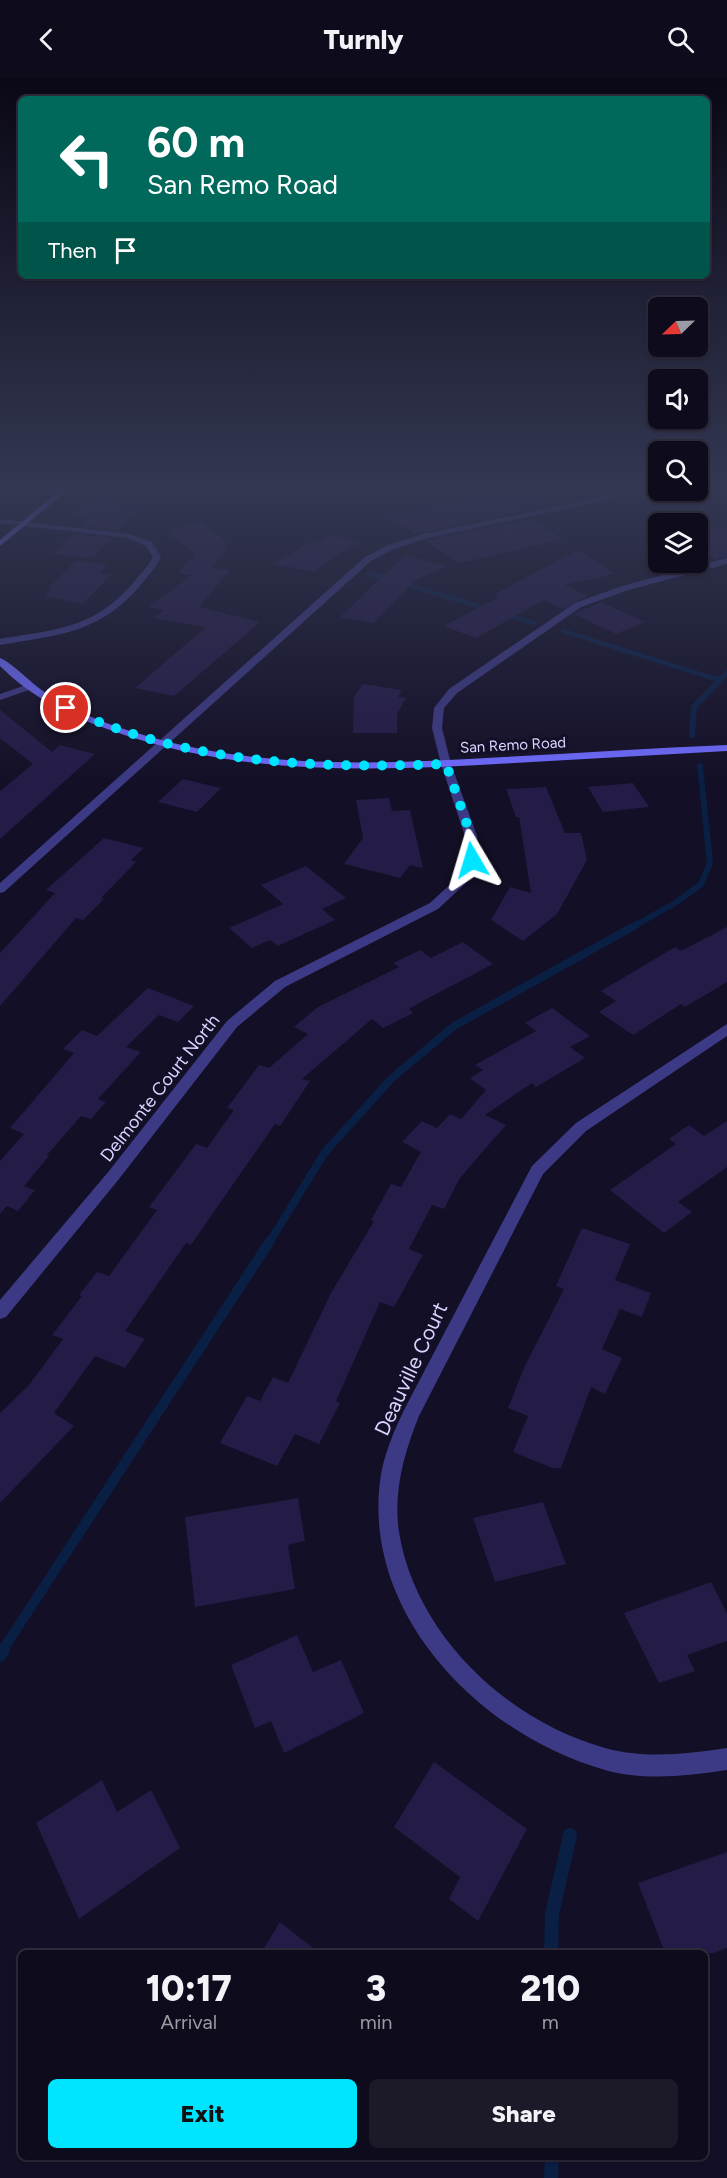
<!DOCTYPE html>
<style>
:root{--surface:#0e0b1c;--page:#1c1929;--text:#f1f3f6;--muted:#9b9ba3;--line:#2e2b3b;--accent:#00e5ff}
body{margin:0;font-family:Figtree,sans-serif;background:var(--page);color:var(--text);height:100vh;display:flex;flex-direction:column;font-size:22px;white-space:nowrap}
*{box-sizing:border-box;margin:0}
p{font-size:20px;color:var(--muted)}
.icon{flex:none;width:33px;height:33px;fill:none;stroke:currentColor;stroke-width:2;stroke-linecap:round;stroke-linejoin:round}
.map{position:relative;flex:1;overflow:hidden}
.sheet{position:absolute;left:18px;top:1872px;width:690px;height:210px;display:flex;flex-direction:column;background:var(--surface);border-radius:9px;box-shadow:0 2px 4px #0004,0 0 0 2px var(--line)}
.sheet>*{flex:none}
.hud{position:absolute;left:18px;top:18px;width:692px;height:183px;border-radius:9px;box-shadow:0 2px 4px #0004,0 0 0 2px var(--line);background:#00695c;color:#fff;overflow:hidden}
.needle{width:39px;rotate:247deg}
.buttons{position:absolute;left:648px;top:219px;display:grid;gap:12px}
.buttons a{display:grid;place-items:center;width:60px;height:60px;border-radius:9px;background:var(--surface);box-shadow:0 2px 4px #0004,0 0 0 2px var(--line);font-size:30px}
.pin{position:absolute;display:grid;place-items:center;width:51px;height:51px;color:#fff;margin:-26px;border:3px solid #fff;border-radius:50%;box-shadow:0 2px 6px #0007}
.me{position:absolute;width:66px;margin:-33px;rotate:353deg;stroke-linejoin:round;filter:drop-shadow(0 0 4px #0008)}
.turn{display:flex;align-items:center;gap:21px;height:126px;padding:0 30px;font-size:27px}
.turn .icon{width:78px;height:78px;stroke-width:2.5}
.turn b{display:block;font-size:42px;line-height:51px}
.then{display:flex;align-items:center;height:57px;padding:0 30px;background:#0003;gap:12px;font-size:22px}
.eta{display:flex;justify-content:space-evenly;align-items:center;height:102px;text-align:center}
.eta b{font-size:36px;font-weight:800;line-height:42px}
.cta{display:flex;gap:12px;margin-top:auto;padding:12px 30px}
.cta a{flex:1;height:69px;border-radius:9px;background:var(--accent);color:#111;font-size:24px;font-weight:800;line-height:69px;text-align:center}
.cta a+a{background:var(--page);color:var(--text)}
header{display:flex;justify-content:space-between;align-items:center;height:78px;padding:0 30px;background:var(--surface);font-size:27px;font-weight:800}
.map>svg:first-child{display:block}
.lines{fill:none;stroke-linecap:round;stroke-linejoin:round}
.stream-far4{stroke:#0a1f44;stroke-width:4.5}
.stream-far3{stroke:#0a1f44;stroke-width:6}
.stream-far2{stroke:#0a1f44;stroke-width:8}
.stream-far1{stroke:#0a1f44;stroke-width:10}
.stream{stroke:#0a1f44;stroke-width:14}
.building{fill:#241b47}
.street{fill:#3d3a85;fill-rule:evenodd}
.secondary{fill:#6f6bff;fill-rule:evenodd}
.route{stroke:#00e5ff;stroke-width:10;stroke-dasharray:0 18}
.labels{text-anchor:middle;stroke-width:6;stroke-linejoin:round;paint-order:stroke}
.far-street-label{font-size:15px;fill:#d9d4ff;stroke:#130f26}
.street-label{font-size:18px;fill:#d9d4ff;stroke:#130f26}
.near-street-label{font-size:21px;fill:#d9d4ff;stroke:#130f26}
</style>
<header><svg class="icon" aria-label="back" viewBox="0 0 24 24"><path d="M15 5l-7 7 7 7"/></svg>Turnly<svg class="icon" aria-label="search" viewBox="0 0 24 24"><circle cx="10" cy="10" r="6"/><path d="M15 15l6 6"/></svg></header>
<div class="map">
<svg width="727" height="2100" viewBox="0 0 727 2100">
<rect width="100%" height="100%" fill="#130f26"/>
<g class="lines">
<g class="stream-far4">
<path d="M368,495l120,36"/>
<path d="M504,536l31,9"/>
<path d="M563,553l156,49"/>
<path d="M720,603l7,-8"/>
</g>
<g class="stream-far3">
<path d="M716,601l3,1"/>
<path d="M692,657l2,-28 27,-28"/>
<path d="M634,848l43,-24 24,-18 9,-21 -10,-97"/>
</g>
<path class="stream-far2" d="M269,1165l56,-91 67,-74 62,-52 182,-101"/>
<path class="stream-far1" d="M2,1573l268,-410"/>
<g class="stream">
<path d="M0,1577l3,-5"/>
<path d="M551,1875l1,-39 18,-79"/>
<path d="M551,2100l1,-21"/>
</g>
</g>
<g class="building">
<path d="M517,412h27l-11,19 -118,25 -33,-20z"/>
<path d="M93,419l33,3 -5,5 21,2 -23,23 -38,-4 8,-7 -19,-3z"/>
<path d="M531,441l31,20 -102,24 -34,-22z"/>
<path d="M201,444l23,18 2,10 -15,18 19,2 -31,37 61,15 -86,74 -39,-8 71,-61 -53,-9 11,-8 -16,-3 44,-32 -14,-2 17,-19 -30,-24z"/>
<path d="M727,449v29l-11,3 -18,-11v-15z"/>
<path d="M73,456l38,4 -19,20 -39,-4z"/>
<path d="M331,457l28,8 -30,17 -14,12 -42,-8 42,-24 5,2z"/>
<path d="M578,472l37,24 -51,11 24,11 -25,13 -19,-9 -68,38 -33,-12 50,-26 5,-4 -3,-2z"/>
<path d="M405,477l41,11 -31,15 -42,42 -33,-6z"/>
<path d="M76,483l31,3 -7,9 12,1 -29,30 -38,-8 6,-7h-4z"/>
<path d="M601,524l44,20 -29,12 -42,-20z"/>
<path d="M363,606l39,6 -4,7 8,1 -9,16v19h-44l1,-36z"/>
<path d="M0,632l52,42 8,-7 35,9 -95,85v-48l33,-27 -33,-26z"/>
<path d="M183,701l38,9 -24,24 -39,-10z"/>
<path d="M633,705l16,24 -46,5 -15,-25z"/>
<path d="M546,709l19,46h16l6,27 -30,54 -34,27 -32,-21 19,-33 21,6 -12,-76h-3l-10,-28z"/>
<path d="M389,720l3,13 18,-1 13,58 -13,-3 -10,13 -56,-14 19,-26 -7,-38z"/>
<path d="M104,760l40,10 -13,12 5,2 -35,36 3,1 -21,21 -7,-2 -76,88v-53l55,-60 -9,-3z"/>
<path d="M306,788l40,32 -24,11 13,11 -57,26 -8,-6 -18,8 -23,-20 54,-24 -22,-19z"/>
<path d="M727,849v55l-42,25 -4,-3 -48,31 -34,-23 17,-11 -15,-10 74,-44 6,4z"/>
<path d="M463,864l30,22 -72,38 -12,7 4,4 -30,15 -11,-9 -70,60 8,2 -30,45 -5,-2 -84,121 -5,-2 -61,88 20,8 -20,29 -30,-12 -41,57 20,13 -74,77v-90l29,-28 34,-46 -11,-4 30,-39 -3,-1 18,-23 12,4 48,-66 -8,-3 47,-63 11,4 27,-38 -7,-2 32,-43 10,3 39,-34 -14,-7 24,-20 81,-40 -6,-4 27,-13 11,8z"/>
<path d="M148,910l46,18 -16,16 -19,-7 -33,32 15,5 -43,47 8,3 -15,17 -10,-3 -34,39 2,1 -25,30 11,4 -17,21 -11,-5 -7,8v-53l24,-27 -14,-6 64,-75 -11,-4 19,-19 15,6z"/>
<path d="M552,930l38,28 -20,11 15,11 -49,29 -4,-4 -47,32 21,10 -46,53 -16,31 -12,-4 -23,44 14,6 -29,52 -14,-5 -44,99 4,2 -21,41 -24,-10 -18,32 -57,-23 27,-47 13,5 13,-24 15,6 43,-90 43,-72 -3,-1 20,-36 10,3 20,-35 -19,-10 20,-21 15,7 13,-14 11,5 25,-29 -16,-12 13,-8 -8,-5 61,-34 -11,-8z"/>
<path d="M727,1043v46l-49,35 14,10 -28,21 -54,-43 66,-46 -7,-5 20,-14 15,11z"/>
<path d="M582,1150l48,16 -15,36 36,13 -9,24 -22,-8 -18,40 20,9 -17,36 -14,-7 -30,81h-9l-39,-16 15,-36 -20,-8 16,-40 40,-79 -8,-3z"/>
<path d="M298,1420l7,43 -17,4 7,44 -100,18 -10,-90z"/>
<path d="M543,1424l23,62 -71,18 -22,-64z"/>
<path d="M711,1504l16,31v28l-40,14 8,16 -36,12 -35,-70z"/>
<path d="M297,1557l16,37 28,-12 23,53 -80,40 -13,-32 -16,7 -24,-63z"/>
<path d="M434,1684l93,67 -49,92 -29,-22 11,-22 -66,-50z"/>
<path d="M102,1702l15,32 34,-22 29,58 -101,71 -43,-96z"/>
<path d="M727,1774v96l-14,5h-48l-27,-70z"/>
<path d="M280,1844l39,31h-58z"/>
</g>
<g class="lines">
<g class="street">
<path d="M619,412h9l-24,11 -176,37 -34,11 -23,12 -367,331 -4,1v-10l365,-326 23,-12 35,-11 179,-37z"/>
<path d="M0,441l130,15 22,8 9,15c-5,11 -14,20 -22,30 -41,47 -82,48 -139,58v-6c57,-10 93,-10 133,-56 7,-9 15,-16 20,-26l-7,-11 -18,-8 -128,-15z"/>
<path d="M727,480v6l-99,26 -47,17 -124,86 -13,15 -2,20 9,36 26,72 1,24 -12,23 -28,26 -153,78 -48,40 -118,152 -113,138 -6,2v-19l109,-129 118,-150 48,-40 155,-78 27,-25 9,-18 -1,-24 -24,-72 -9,-36 2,-20 15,-19 126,-86 47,-17z"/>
<path d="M29,606l5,3 -2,2 -32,11v-6z"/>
<path d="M727,946v12l-141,95 -43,43 -124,242c-15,37 -26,76 -20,116 16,102 108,189 206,216 40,11 82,6 122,0v22c-40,6 -83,11 -122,0 -122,-34 -242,-153 -225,-289 3,-25 14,-50 25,-73l127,-242 44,-43z"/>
</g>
<g class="secondary">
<path d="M60,412h8l-68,56v-6z"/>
<path d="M0,580c11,4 31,25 43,33 31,21 68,35 104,45 115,34 239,28 357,21 75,-4 149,-9 223,-12v6c-71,4 -142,8 -213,12 -135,8 -272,14 -401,-32 -41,-14 -81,-33 -113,-65z"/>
</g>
</g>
<linearGradient id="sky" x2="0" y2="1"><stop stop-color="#0a0815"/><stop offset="0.58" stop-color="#333752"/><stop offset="1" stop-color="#333752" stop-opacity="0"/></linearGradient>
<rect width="727" height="706" fill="url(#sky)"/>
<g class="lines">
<path class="route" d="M66,630c120,56 249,61 380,56l25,72 1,24"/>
</g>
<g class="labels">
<g class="far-street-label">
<text transform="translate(513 667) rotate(-3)" y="5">San Remo Road</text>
</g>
<g class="street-label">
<text transform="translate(160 1010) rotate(-52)" y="6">Delmonte Court North</text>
</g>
<g class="near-street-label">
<text transform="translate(411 1291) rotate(-65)" y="7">Deauville Court</text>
</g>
</g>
</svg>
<div class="buttons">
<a><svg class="needle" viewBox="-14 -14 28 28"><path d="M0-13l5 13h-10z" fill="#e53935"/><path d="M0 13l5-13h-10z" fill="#9b9ba3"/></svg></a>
<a><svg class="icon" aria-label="sound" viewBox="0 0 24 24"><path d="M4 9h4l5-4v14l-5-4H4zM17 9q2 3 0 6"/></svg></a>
<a><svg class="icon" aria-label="search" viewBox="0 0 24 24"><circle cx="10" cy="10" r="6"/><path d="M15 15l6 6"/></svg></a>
<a><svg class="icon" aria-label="layers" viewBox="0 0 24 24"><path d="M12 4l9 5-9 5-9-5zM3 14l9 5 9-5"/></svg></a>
</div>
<div class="pin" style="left:66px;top:630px;background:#d93025"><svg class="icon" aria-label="arrive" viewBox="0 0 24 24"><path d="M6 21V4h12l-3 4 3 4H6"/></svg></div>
<svg class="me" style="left:472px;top:782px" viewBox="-20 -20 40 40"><path d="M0-17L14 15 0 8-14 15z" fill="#00e5ff" stroke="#fff" stroke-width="4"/></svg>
<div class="hud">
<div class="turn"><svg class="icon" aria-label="left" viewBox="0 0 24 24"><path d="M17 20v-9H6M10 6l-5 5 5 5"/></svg><div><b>60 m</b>San Remo Road</div></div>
<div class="then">Then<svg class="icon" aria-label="arrive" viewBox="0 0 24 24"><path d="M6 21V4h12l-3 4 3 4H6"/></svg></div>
</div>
<section class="sheet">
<div class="eta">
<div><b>10:17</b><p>Arrival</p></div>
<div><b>3</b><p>min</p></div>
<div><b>210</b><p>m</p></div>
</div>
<div class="cta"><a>Exit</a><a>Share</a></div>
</section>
</div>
